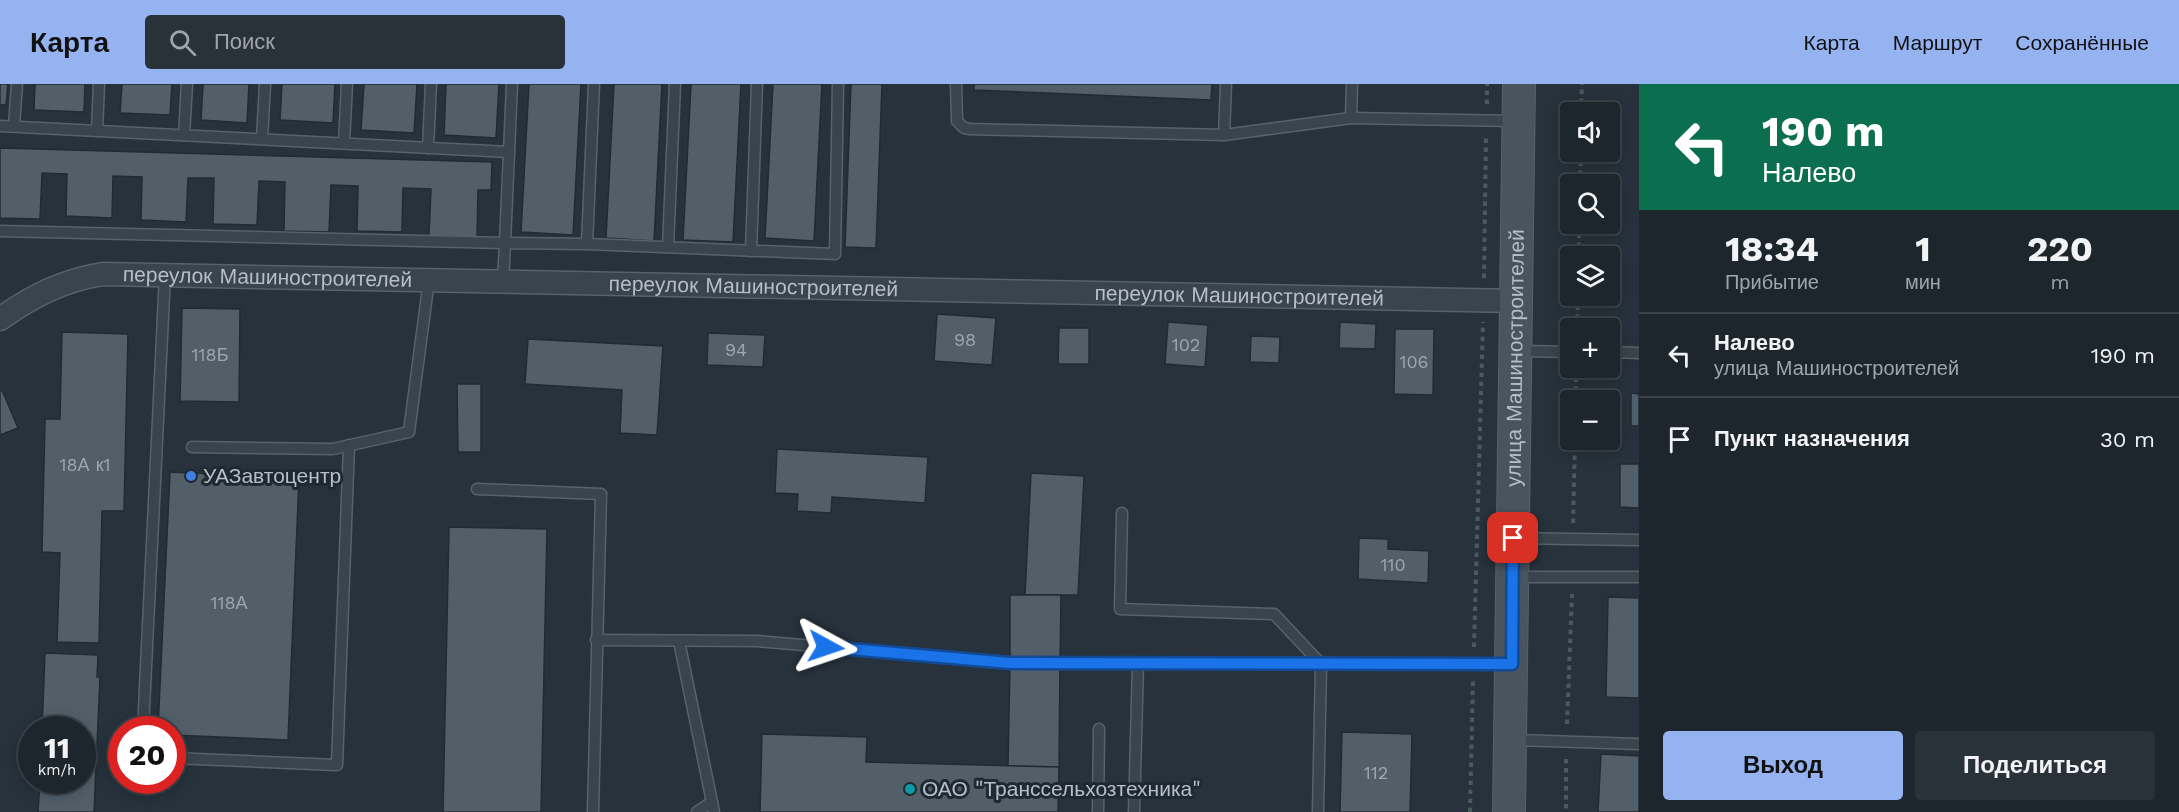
<!DOCTYPE html>
<html lang="ru">
<meta charset="utf-8">
<style>
:root{--surface:#1d262d;--page:#2a3239;--text:#f1f3f6;--muted:#a0a5aa;--line:#3b4349;--accent:#95b2f1}
body{margin:0;font-family:"Work Sans",sans-serif;background:var(--page);color:var(--text);height:100vh;display:flex;flex-direction:column;font-size:22px;white-space:nowrap}
*{box-sizing:border-box;margin:0}
p{font-size:20px;color:var(--muted)}
.icon{flex:none;width:33px;height:33px;fill:none;stroke:currentColor;stroke-width:2;stroke-linecap:round;stroke-linejoin:round}
.map{position:relative;flex:1;overflow:hidden}
.drawer{display:flex;flex-direction:column;background:var(--surface);width:540px}
.drawer>*{flex:none}
.guide{background:#0b6e4f;color:#fff;overflow:hidden}
.fabs{position:absolute;left:1560px;top:18px;display:grid;gap:12px}
.fabs a{display:grid;place-items:center;width:60px;height:60px;border-radius:6px;background:var(--surface);box-shadow:0 3px 15px #0003,0 0 0 2px var(--line);font-size:30px}
.speed{position:absolute;left:18px;top:632px;display:flex;gap:12px;font-size:30px;font-weight:700;text-align:center}
.speed>*{display:grid;place-content:center;width:78px;height:78px;border-radius:50%;background:var(--surface);box-shadow:0 3px 15px #0003,0 0 0 2px var(--line);line-height:1}
.speed small{font-size:15px;font-weight:400}
.speed .limit{border:9px solid #d22;background:#fff;color:#111}
.pin{position:absolute;display:grid;place-items:center;width:51px;height:51px;color:#fff;margin:-26px;border-radius:12px;box-shadow:0 3px 9px #0006}
.me{position:absolute;width:66px;margin:-33px;rotate:95deg;stroke-linejoin:round;filter:drop-shadow(0 0 4px #0008)}
.turn{display:flex;align-items:center;gap:21px;height:126px;padding:0 24px;font-size:27px}
.turn .icon{width:78px;height:78px;stroke-width:2.5}
.turn b{display:block;font-size:42px;line-height:51px}
.eta{display:flex;justify-content:space-evenly;align-items:center;height:102px;text-align:center}
.eta b{font-size:36px;font-weight:700;line-height:42px}
.button{display:flex;gap:12px;margin-top:auto;padding:12px 24px}
.button a{flex:1;height:69px;border-radius:6px;background:var(--accent);color:#111;font-size:24px;font-weight:700;line-height:69px;text-align:center}
.button a+a{background:var(--page);color:var(--text)}
ul{padding:0;list-style:none}
li{display:flex;align-items:center;gap:18px;height:84px;padding:0 24px;border-top:2px solid var(--line)}
li div{flex:1}
li b{display:block;font-size:22px}
li em{font-style:normal}
header{display:flex;align-items:center;gap:36px;box-sizing:border-box;height:84px;padding:0 30px;background:var(--accent);color:#111}
header strong{font-size:28px}
nav{display:flex;gap:33px;margin-inline-start:auto;font-size:21px}
.search{width:420px;height:54px;background:var(--page);display:flex;align-items:center;gap:15px;box-sizing:border-box;padding:0 21px;border-radius:6px;color:var(--muted);font-size:22px}
main{display:flex;flex:1;min-height:0}
.map>svg:first-child{display:block}
.building{fill:#525f69;stroke:#212b33;stroke-width:1.5}
.lines{fill:none;stroke-linecap:round;stroke-linejoin:round}
.lane-casing{stroke:#58626a;stroke-width:13}
.street-casing{stroke:#58626a;stroke-width:25}
.secondary-casing{stroke:#58626a;stroke-width:34}
.path{stroke:#495b5c;stroke-width:4;stroke-dasharray:4.5 4.5;stroke-linecap:butt}
.lane{stroke:#3a444c;stroke-width:10}
.street{stroke:#3a444c;stroke-width:22}
.secondary{stroke:#49545f;stroke-width:32}
.route-casing{stroke:#114b97;stroke-width:15}
.route{stroke:#1a73e8;stroke-width:10}
.shop-dot{fill:#3f7fe0;stroke:#1f2931;stroke-width:2}
.culture-dot{fill:#0f9aa8;stroke:#1f2931;stroke-width:2}
.labels{text-anchor:middle;stroke-width:6;stroke-linejoin:round;paint-order:stroke}
.number-label{font-size:18px;fill:#9da7b0}
.street-label{font-size:21px;fill:#b6bfc7;stroke:#1f2931}
.poi-label{font-size:21px;fill:#b6bfc7;stroke:#1f2931;text-anchor:start}
</style>
<header>
<strong>Карта</strong>
<div class="search"><svg class="icon" aria-label="search" viewBox="0 0 24 24"><circle cx="10" cy="10" r="6"/><path d="M15 15l6 6"/></svg>Поиск</div>
<nav><a>Карта</a><a>Маршрут</a><a>Сохранённые</a></nav>
</header>
<main>
<div class="map">
<svg width="1639" height="728" viewBox="0 0 1639 728">
<rect width="100%" height="100%" fill="#27323c"/>
<g class="building">
<path d="M0,0h8l-2,21h-6z"/>
<path d="M35,0h50l-1,28 -50,-2z"/>
<path d="M122,0h50l-2,31 -50,-2z"/>
<path d="M203,0h46l-2,39 -46,-3z"/>
<path d="M282,0h53l-2,39 -53,-3z"/>
<path d="M364,0h53l-3,49 -53,-3z"/>
<path d="M446,0h53l-3,54 -52,-3z"/>
<path d="M529,0h52l-8,151 -52,-3z"/>
<path d="M614,0h48l-8,157 -48,-3z"/>
<path d="M691,0h50l-8,158 -50,-2z"/>
<path d="M773,0h49l-8,157 -49,-3z"/>
<path d="M851,0h31l-6,164 -31,-1z"/>
<path d="M974,0h238l-1,16 -237,-10z"/>
<path d="M0,64l492,14 -1,28h-13l-1,47 -48,-1 2,-47 -28,-1 -1,44 -45,-1 1,-45 -27,-1 -2,47 -45,-1 1,-49 -26,-1 -2,44 -44,-1 1,-46h-26l-2,44 -45,-2 1,-43 -29,-1 -1,42 -46,-2 1,-42 -25,-1 -2,46 -40,-1z"/>
<path d="M182,224l58,1 -1,93 -59,-1z"/>
<path d="M937,230l59,4 -4,47 -58,-4z"/>
<path d="M1168,238l40,3 -3,42 -40,-3z"/>
<path d="M1340,238l36,2 -1,25 -36,-1z"/>
<path d="M1059,244h30v36h-31z"/>
<path d="M1395,245h39l-1,66 -39,-1z"/>
<path d="M62,248l66,2 -4,177h-22l-3,132 -42,-1 3,-89 -18,-1 3,-133h15z"/>
<path d="M708,249l57,2 -2,32 -56,-2z"/>
<path d="M1251,252l29,1 -1,26 -29,-1z"/>
<path d="M528,255l135,7 -6,89 -37,-2 2,-43 -97,-6z"/>
<path d="M457,300h24v68h-23z"/>
<path d="M2,306l16,38 -18,7v-44z"/>
<path d="M1631,309l8,1v32h-8z"/>
<path d="M777,365l151,8 -3,46 -93,-6 -1,16 -34,-2 1,-17 -23,-1z"/>
<path d="M1620,380h19v44l-19,-1z"/>
<path d="M170,388l129,6 -11,262 -116,-5v-6h-14z"/>
<path d="M1031,389l53,3 -6,119h-53z"/>
<path d="M449,443l98,2 -6,283h-98z"/>
<path d="M1359,454l29,1v10l41,2 -1,32 -70,-4z"/>
<path d="M1010,511h51l-1,68h-50z"/>
<path d="M1608,513l31,1v100l-33,-1z"/>
<path d="M45,569l53,2 -1,22h3l-6,135h-56l2,-32h42v-51h-40z"/>
<path d="M1010,579h50l-1,104 -51,-1z"/>
<path d="M1342,648l70,2 -2,78h-70z"/>
<path d="M762,650l105,3 -1,25 193,5 -1,45h-298z"/>
<path d="M1601,670l38,2v56h-41z"/>
</g>
<g class="lines">
<defs>
<g id="lane">
<path d="M956,0l1,37 7,7 6,1 254,6 127,-17 164,3"/>
<path d="M1351,34l1,-34"/>
<path d="M0,42l509,26"/>
<path d="M14,42l3,-42"/>
<path d="M97,47l2,-47"/>
<path d="M184,51l3,-51"/>
<path d="M1224,51l2,-51"/>
<path d="M262,55l3,-55"/>
<path d="M344,59l3,-59"/>
<path d="M428,64l3,-64"/>
<path d="M0,147l505,12 7,-159"/>
<path d="M587,160l7,-160"/>
<path d="M668,163l7,-163"/>
<path d="M751,167l6,-167"/>
<path d="M503,197l2,-38 82,1 248,10 3,-170"/>
<path d="M1519,267l51,1"/>
<path d="M1610,268l29,1"/>
<path d="M192,363l141,2 76,-17 20,-152"/>
<path d="M477,405l124,5 -8,318"/>
<path d="M1122,429l-2,96 154,5 47,50 -3,148"/>
<path d="M1516,454l123,2"/>
<path d="M1515,493h124"/>
<path d="M596,556l161,1 253,22 500,1"/>
<path d="M679,557l35,171"/>
<path d="M143,645l22,-454"/>
<path d="M1513,656l126,4"/>
<path d="M172,674l165,7 12,-320"/>
<path d="M697,728l15,-10"/>
<path d="M1098,728l1,-83"/>
<path d="M1134,728l4,-148"/>
</g>
<g id="street">
<path id="s1" d="M0,235c32,-23 64,-39 103,-45l1413,27"/>
</g>
<g id="secondary">
<path id="s2" d="M1509,728l10,-728"/>
</g>
</defs>
<use href="#lane" class="lane-casing"/>
<use href="#street" class="street-casing"/>
<use href="#secondary" class="secondary-casing"/>
<g class="path">
<path d="M1487,20v-20"/>
<path d="M1581,28l1,-28"/>
<path d="M1580,100l1,-32"/>
<path d="M1579,172v-32"/>
<path d="M1484,194l2,-142"/>
<path d="M1577,244l1,-32"/>
<path d="M1576,316v-32"/>
<path d="M1573,439l2,-83"/>
<path d="M1474,563l9,-325"/>
<path d="M1567,640l5,-130"/>
<path d="M1566,675v53"/>
<path d="M1470,728l3,-133"/>
</g>
<use href="#lane" class="lane"/>
<use href="#street" class="street"/>
<use href="#secondary" class="secondary"/>
</g>
<g class="lines">
<defs>
<path id="route" d="M826,563l184,16 502,1 1,-126"/>
</defs>
<use href="#route" class="route-casing"/>
<use href="#route" class="route"/>
</g>
<circle class="shop-dot" cx="191" cy="392" r="6"/>
<circle class="culture-dot" cx="910" cy="705" r="6"/>
<g class="labels">
<g class="number-label">
<text x="965" y="262">98</text>
<text x="1186" y="267">102</text>
<text x="736" y="272">94</text>
<text x="210" y="277">118Б</text>
<text x="1414" y="284">106</text>
<text x="85" y="387">18А к1</text>
<text x="1393" y="487">110</text>
<text x="229" y="525">118А</text>
<text x="1376" y="695">112</text>
</g>
<g class="street-label">
<text dy="7" stroke="none"><textPath href="#s1" startOffset="278">переулок Машиностроителей</textPath></text>
<text dy="7" stroke="none"><textPath href="#s1" startOffset="764">переулок Машиностроителей</textPath></text>
<text dy="7" stroke="none"><textPath href="#s1" startOffset="1250">переулок Машиностроителей</textPath></text>
<text dy="7" stroke="none"><textPath href="#s2" startOffset="454">улица Машиностроителей</textPath></text>
</g>
<g class="poi-label">
<text x="203" y="399">УАЗавтоцентр</text>
<text x="922" y="712">ОАО "Транссельхозтехника"</text>
</g>
</g>
</svg>
<div class="fabs">
<a><svg class="icon" aria-label="sound" viewBox="0 0 24 24"><path d="M4 9h4l5-4v14l-5-4H4zM17 9q2 3 0 6"/></svg></a>
<a><svg class="icon" aria-label="search" viewBox="0 0 24 24"><circle cx="10" cy="10" r="6"/><path d="M15 15l6 6"/></svg></a>
<a><svg class="icon" aria-label="layers" viewBox="0 0 24 24"><path d="M12 4l9 5-9 5-9-5zM3 14l9 5 9-5"/></svg></a>
<a>+</a>
<a>−</a>
</div>
<div class="speed"><div>11<small>km/h</small></div><div class="limit">20</div></div>
<div class="pin" style="left:1513px;top:454px;background:#d93025"><svg class="icon" aria-label="arrive" viewBox="0 0 24 24"><path d="M6 21V4h12l-3 4 3 4H6"/></svg></div>
<svg class="me" style="left:826px;top:563px" viewBox="-20 -20 40 40"><path d="M0-17L14 15 0 8-14 15z" fill="#1a73e8" stroke="#fff" stroke-width="4"/></svg>
</div>
<section class="drawer">
<div class="guide">
<div class="turn"><svg class="icon" aria-label="left" viewBox="0 0 24 24"><path d="M17 20v-9H6M10 6l-5 5 5 5"/></svg><div><b>190 m</b>Налево</div></div>
</div>
<div class="eta">
<div><b>18:34</b><p>Прибытие</p></div>
<div><b>1</b><p>мин</p></div>
<div><b>220</b><p>m</p></div>
</div>
<ul>
<li><svg class="icon" aria-label="left" viewBox="0 0 24 24"><path d="M17 20v-9H6M10 6l-5 5 5 5"/></svg><div><b>Налево</b><p>улица Машиностроителей</p></div><em>190 m</em></li>
<li><svg class="icon" aria-label="arrive" viewBox="0 0 24 24"><path d="M6 21V4h12l-3 4 3 4H6"/></svg><div><b>Пункт назначения</b></div><em>30 m</em></li>
</ul>
<div class="button"><a>Выход</a><a>Поделиться</a></div>
</section>
</main>
